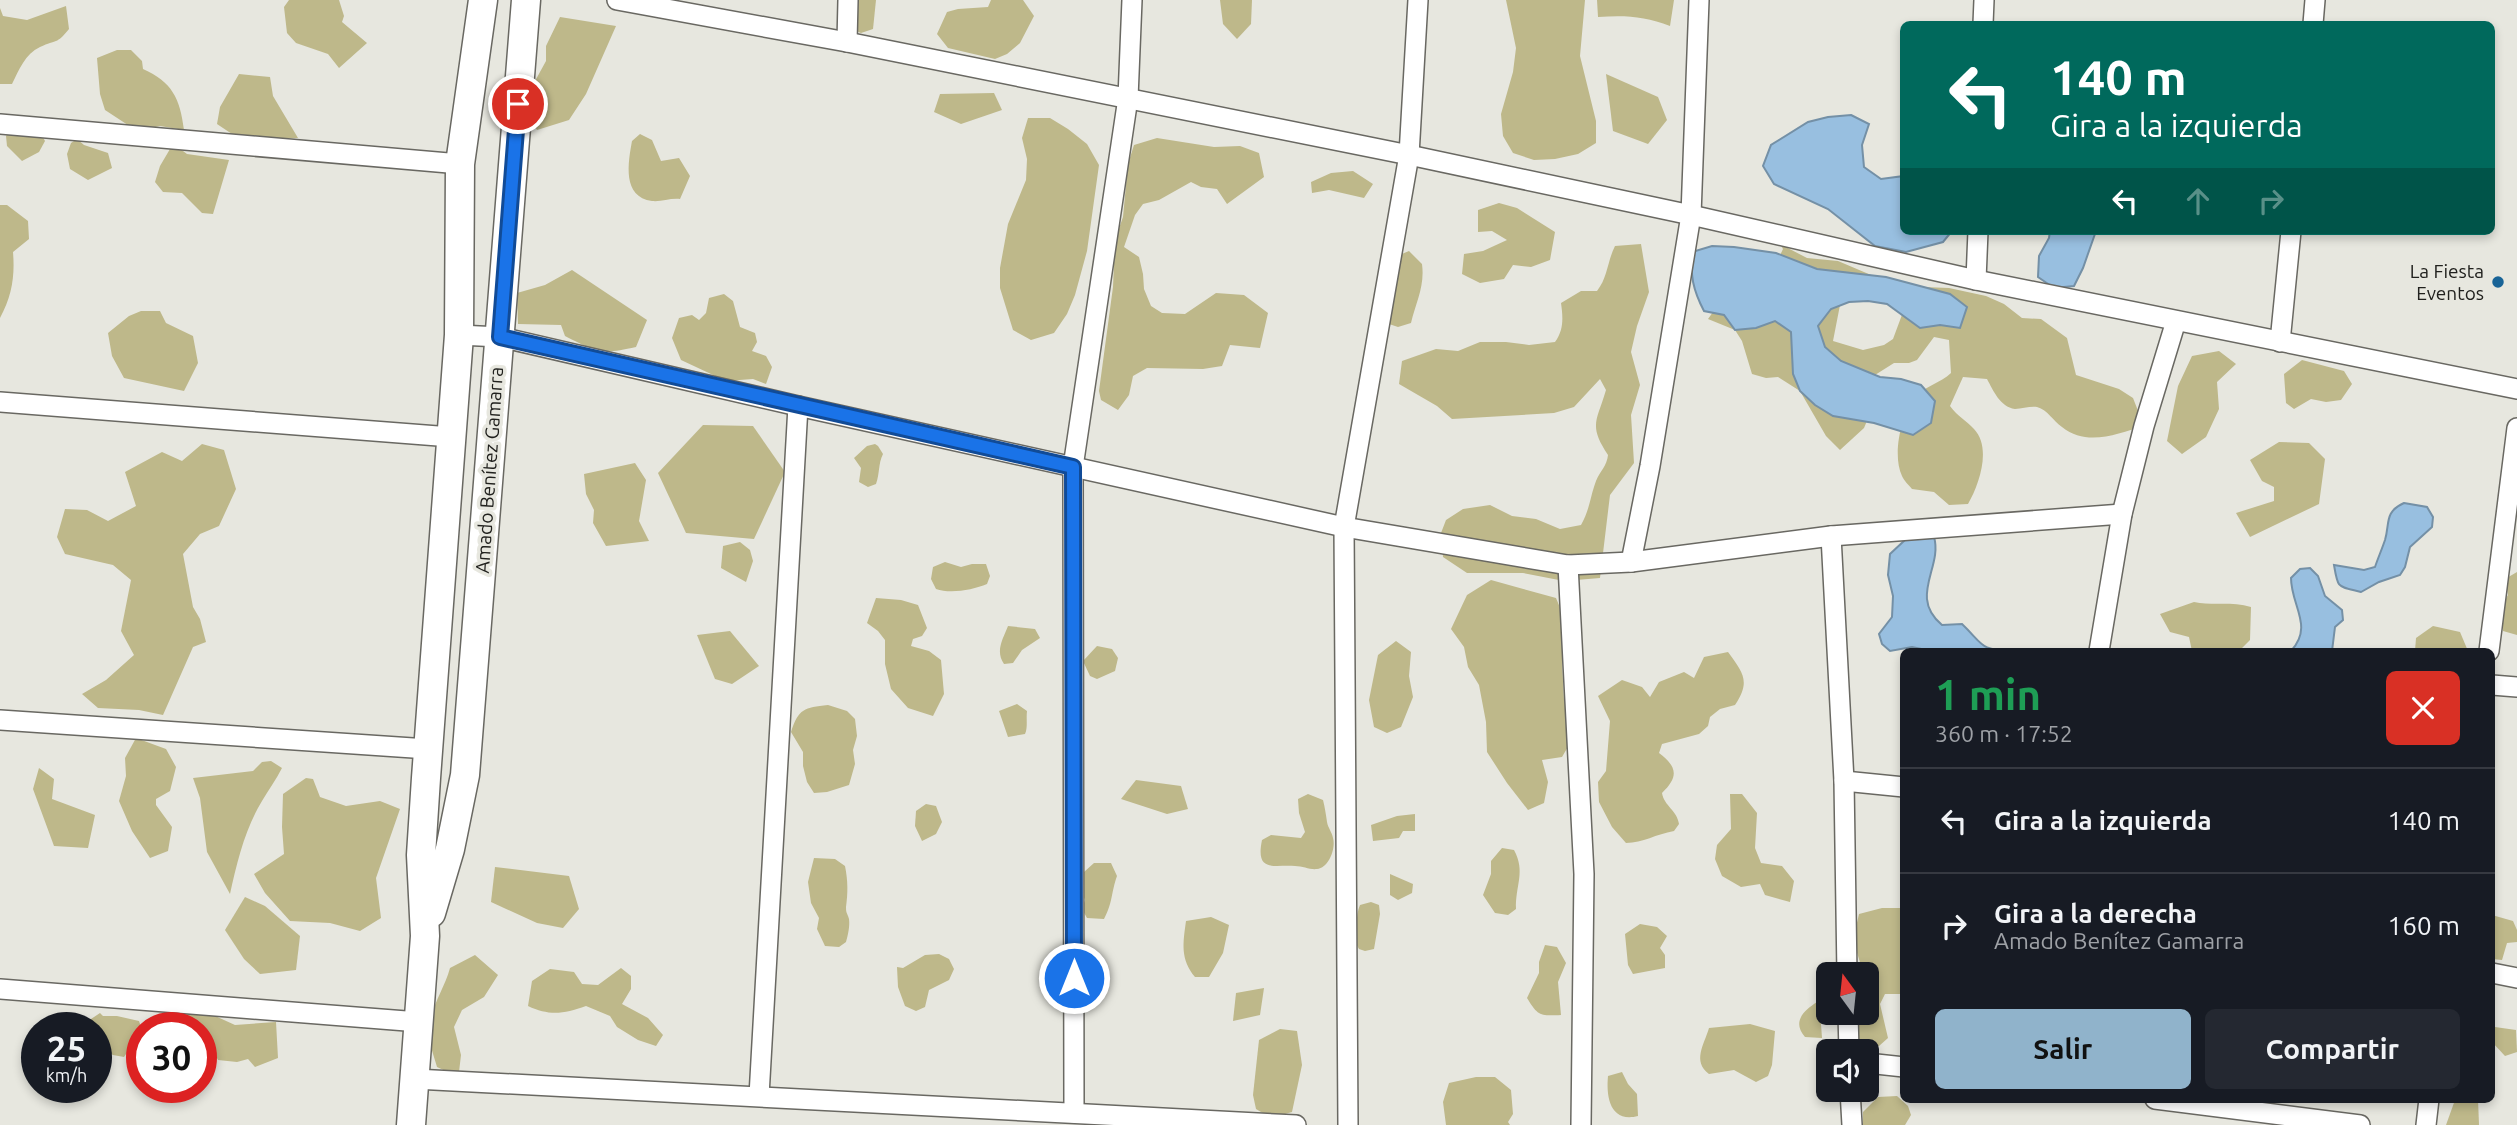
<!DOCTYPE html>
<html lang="es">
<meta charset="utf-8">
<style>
:root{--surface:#171b24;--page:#242831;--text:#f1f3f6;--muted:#9ea1a6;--line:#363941;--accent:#90b3cb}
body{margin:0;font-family:Ubuntu,sans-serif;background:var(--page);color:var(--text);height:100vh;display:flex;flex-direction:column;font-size:26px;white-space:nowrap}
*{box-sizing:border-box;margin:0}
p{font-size:23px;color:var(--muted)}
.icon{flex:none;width:38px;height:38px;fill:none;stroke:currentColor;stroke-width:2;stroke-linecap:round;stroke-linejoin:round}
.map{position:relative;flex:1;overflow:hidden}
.panel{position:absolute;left:1900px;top:648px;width:595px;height:455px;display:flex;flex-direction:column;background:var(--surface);border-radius:10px;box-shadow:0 4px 10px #0003}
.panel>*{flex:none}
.guide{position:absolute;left:1900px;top:21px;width:595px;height:214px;border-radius:10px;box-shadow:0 4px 10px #0003;background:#00695c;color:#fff;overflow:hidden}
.needle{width:46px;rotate:345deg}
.tools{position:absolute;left:1816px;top:962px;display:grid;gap:14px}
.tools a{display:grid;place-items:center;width:63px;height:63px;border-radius:10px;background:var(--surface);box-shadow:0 4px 10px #0003;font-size:35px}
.speed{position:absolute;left:21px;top:1012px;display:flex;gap:14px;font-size:35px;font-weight:700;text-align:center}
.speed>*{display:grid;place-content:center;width:91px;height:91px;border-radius:50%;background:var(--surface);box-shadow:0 4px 10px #0003;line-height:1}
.speed small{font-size:18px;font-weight:400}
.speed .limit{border:10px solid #d22;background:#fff;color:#111}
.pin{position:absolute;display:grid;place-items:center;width:60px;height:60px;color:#fff;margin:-30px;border:4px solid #fff;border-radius:50%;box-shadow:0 2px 7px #0007}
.me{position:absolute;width:77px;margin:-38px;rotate:0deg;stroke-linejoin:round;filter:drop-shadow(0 0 5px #0008)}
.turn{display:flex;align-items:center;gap:24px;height:147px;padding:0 35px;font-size:32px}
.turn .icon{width:91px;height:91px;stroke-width:2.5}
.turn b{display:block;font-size:49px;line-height:60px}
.lanes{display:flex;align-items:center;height:66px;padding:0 35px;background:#0003;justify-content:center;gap:35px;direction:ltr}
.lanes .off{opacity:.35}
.round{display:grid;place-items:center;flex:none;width:74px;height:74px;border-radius:10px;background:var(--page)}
.summary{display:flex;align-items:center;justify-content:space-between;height:119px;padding:0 35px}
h1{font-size:42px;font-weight:700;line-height:52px;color:#1e9e55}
.cta{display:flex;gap:14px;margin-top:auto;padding:14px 35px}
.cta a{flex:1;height:80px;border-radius:10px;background:var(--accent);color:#111;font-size:28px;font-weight:700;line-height:80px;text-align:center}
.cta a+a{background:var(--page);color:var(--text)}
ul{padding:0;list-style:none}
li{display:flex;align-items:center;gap:21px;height:105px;padding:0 35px;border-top:2px solid var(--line)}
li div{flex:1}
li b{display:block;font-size:26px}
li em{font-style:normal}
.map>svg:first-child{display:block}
.forest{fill:#beb88a}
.water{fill:#98bfe0;stroke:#7490a6;stroke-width:2}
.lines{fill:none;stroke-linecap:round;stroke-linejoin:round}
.street-casing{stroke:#696862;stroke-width:22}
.secondary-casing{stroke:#696862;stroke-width:31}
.street{stroke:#fff;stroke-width:19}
.secondary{stroke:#fff;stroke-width:28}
.route-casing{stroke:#114b97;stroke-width:18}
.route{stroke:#1a73e8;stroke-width:12}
.poi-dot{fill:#196497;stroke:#e7e7df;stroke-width:2.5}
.labels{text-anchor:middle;stroke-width:7;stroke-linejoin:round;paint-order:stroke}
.poi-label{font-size:19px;fill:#21211e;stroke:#e7e7df;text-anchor:end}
.street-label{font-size:19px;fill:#21211e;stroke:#e7e7df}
</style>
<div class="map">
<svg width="2517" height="1125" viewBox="0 0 2517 1125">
<rect width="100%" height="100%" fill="#e7e7df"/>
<g class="forest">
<path d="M289,0h50l5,16 -2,6 25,21 -28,25 -11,-14 -32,-11 -9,-10 -3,-26z"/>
<path d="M855,0h21l-3,29 -12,4 -7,-3z"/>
<path d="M991,0h32l11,16 -14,27 -13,11 -12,5 -47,-11 -11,-14 10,-22 11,-3 30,-2z"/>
<path d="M1220,0h32l-1,24 -14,15 -14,-15z"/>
<path d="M1506,0h79l-5,56 16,65v22l-18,11 -23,5 -21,1 -21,-7 -10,-17 -2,-22 12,-42 3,-24z"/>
<path d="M1597,0h77l-4,26c-25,-10 -46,-11 -72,-9z"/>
<path d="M66,6l3,23c-13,16 -12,10 -29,18 -15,7 -21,23 -28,37h-12v-76l3,8 24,4z"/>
<path d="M560,17l56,9 -30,68 -17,26 -32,10 -12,-21 4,-17 17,-31v-15z"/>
<path d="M117,50h14l11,11 1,8c29,13 37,29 41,61l-24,-4 -23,5 -32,-21 -5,-16 -3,-36z"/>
<path d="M239,74l31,3 3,19 25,42 -28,1 -35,-3 -18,-12 3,-17z"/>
<path d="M1606,74l52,23 9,23 -19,24 -35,-13z"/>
<path d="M994,93l8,17 -41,14 -27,-12 6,-18z"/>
<path d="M1028,118h22l18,11 19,15 12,21 -12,86 -12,44 -8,19 -13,19 -23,7 -18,-10 -13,-42v-20l8,-44 18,-44 1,-21 -5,-21z"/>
<path d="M19,120l18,6 8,15 -6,11 -17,9 -15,-15 -1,-10z"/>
<path d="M640,134l12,6 9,21 18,-3 11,18 -10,23c-10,-1 -19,3 -28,2 -30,-4 -24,-38 -20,-60z"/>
<path d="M1157,138l57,9 26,-1 19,7 5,24 -37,27 -10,-15 -16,-2 -10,-5 -32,18 -16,4 -8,11 -11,32 15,10 4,17 1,15 7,17 11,7 23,1 31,-21 28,2 24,18 -8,35 -30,-3 -8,21 -19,3 -56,-1 -14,8 -4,19 -11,15 -17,-10 -2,-9 14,-104 2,-47 8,-23 5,-53 6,-19z"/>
<path d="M77,139l7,6 24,8 4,15 -24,12 -18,-11 -3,-15 4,-11z"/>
<path d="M179,148l8,6 42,6 -16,54 -11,-1 -20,-20 -19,-1 -8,-10 5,-16 10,-17z"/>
<path d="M1353,171l20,13 -9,14 -35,-8 -17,3 -1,-11 20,-9z"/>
<path d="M1499,203l18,5 38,24 -5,28 -19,7 -18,-2 -9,14 -24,4 -18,-9 2,-20 19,-3 24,-11 -15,-9 -14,1v-22z"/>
<path d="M0,205h7l21,16 1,18 -16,13c2,24 -1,44 -13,66z"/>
<path d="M1641,244l8,48 -12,34 -6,26 9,33 -9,30 3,48 -24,32 -10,83 -36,3 -41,-8h-56l-24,-16 -2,-24 5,-13 17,-11 27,-4 22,11 24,3 24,10 21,-4c9,-16 9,-28 15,-44 4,-10 11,-15 12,-26 -20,-30 -11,-34 -2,-65l-6,-11 -26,28 -20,6 -102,6 -15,-13 -38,-22 3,-23 34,-12 22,2 22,-9h26l23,3 26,-3c9,-12 8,-25 6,-39l20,-12h16c11,-14 10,-29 18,-45z"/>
<path d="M1780,244l27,14 31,3 33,14 -31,30 -7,36 30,9 21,-5 9,-6 13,-35 18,-17 25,1 37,8 18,8 18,14 19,1 26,19 9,37 43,14 14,9 11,28c-27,8 -57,21 -82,1 -9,-6 -14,-17 -25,-20 -7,-1 -15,2 -22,2 -15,-2 -22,-19 -28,-30l-24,-2 -13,29c8,11 16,14 24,23 18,19 5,56 -6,75l-19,1 -15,-13 -22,-3c-3,-4 -8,-8 -10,-13 -10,-21 -1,-61 13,-79 8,-10 26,-14 36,-24l-2,-33 -15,-3 -17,23 -8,3h-15l-19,12 -6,41 -5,12 -24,22 -14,-14 -26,-45 -22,-14 -12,1 -14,-4 -10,-33 -7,-11 -27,-11 5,-7 22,-2 38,-40 10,-21z"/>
<path d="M1409,251l13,13c3,22 -6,38 -11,59l-13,4 -9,-3 -4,-9 10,-17 -7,-13 9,-29z"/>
<path d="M572,270l75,50 -11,27c-35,8 -39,5 -71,-11l-4,-11 -43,-1 -1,-31 28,-8z"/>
<path d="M724,294l9,7 7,26 15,6 2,9 -5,9 14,5 6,11 -6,17 -13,-5 -27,2 -45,-21 -9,-22 7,-20 13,-3 7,5 7,-7 3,-15z"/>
<path d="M141,311h19l6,12 27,13 5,27 -14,28 -60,-13 -12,-22 -4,-23 21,-17z"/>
<path d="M2219,351l17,13 -19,18 2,27 -13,28 -24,17 -15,-13 11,-55 14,-30z"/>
<path d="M2302,360l42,11 8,13 -11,16 -15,2 -15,-3 -17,10 -8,-6 -2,-29z"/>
<path d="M703,425l50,1 32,46 -31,67 -68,-6 -28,-60z"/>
<path d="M2279,442l30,1 16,16 -6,45 -69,33 -14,-24 38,-12v-14l-12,-6 -12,-21z"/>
<path d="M202,444l22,6 12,39 -17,37 -19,8 -17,20 10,53 7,12 6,23 -13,5 -30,68 -24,-5 -41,-2 -16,-14 24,-14 28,-25 -13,-24 10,-51 -18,-15 -48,-11 -8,-17 8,-28 22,1 21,11 28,-15 -11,-34 37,-20 20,9z"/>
<path d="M875,444l3,2 5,8c-5,10 -3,19 -7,30l-8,3 -9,-5 2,-14 -7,-10 13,-12z"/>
<path d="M635,463l11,17 -7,41 10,20 -43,5 -13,-23 1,-13 -8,-16 -2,-20z"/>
<path d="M740,542l10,8 3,11 -7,21 -25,-14 2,-22z"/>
<path d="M945,562l16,5 11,-3h14l4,12 -3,8c-14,6 -37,10 -51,5l-5,-10 2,-12z"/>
<path d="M2517,572v63l-14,-4 -1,-26 6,-10 -3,-16z"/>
<path d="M1491,580l65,18 10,24 -4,41 2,37 12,33 -14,24 -20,3 6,22 -4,21 -16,7 -21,-27 -20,-31 -1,-30 -7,-37 -11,-18 -4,-20 -13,-18 16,-34z"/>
<path d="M876,598l25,2 17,5 9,23 -5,8 -9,3 -2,7 18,5 12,9 3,34 -11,22 -25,-8 -17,-19 -6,-25v-24l-7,-9 -11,-8z"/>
<path d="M2194,602c19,4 38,-1 57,5l-1,33 -11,11h-47l-3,-14 -19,-5 -10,-18z"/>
<path d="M1008,626l27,3 5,9 -18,12 -9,13 -9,1c-9,-13 -1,-25 4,-38z"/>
<path d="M2433,626l27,6 8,19h-53l1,-13z"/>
<path d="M730,631l29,35 -27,18 -17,-5 -18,-44z"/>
<path d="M1396,641l15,11 -2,24 4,21 -12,30 -14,6 -13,-6 -5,-27 9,-45z"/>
<path d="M1097,646l15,3 6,9 -3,13 -18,8 -7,-3 -7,-15z"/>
<path d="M1728,652c15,21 23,29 7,53l-15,4 -10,8 -2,9 -9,8 -37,10 -3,9c17,13 21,23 3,40 2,13 15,17 17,31l-5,7c-18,3 -31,12 -48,12l-14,-16 -13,-25 -1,-20 8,-11 4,-50 -12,-25 24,-16 20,7 8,10 9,-15 25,-10 10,6 10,-21z"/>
<path d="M1017,704l10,7c-1,8 1,16 -2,23l-17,3 -9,-26z"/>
<path d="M828,705l19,6 8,8 2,17 -4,14 2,14 -6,21 -22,7 -13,1 -7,-11 -4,-16v-14l-12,-20c8,-24 13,-24 37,-27z"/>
<path d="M136,738l30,11 10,18 -6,24 -14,8v6l16,22 -4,24 -18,7 -18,-27 -13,-30 7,-25 -1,-18z"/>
<path d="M271,761l11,7c-6,12 -13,21 -20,33 -17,28 -25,61 -32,93l-23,-42 -7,-54 -7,-20 60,-7 9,-9z"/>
<path d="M39,768l15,11 -2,20 43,16 -7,33 -34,-2 -21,-57z"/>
<path d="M306,778l7,1 7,18 26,9 34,-5 20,8 -24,69 5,40 -21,13 -30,-8 -40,-2 -25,-28 -11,-19 30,-20 -2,-27 1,-33z"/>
<path d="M1136,780l45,6 7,23 -21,5 -46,-15z"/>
<path d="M1308,794l15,6c2,8 3,15 4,22 1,6 5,10 6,16 3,10 -4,30 -16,31 -7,1 -14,-3 -22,-3 -20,-2 -40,8 -33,-26l9,-5 30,3 4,-6 -6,-19 -1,-14z"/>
<path d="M1730,794h12l15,19 -2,35 6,15 21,3 12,15 -4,21 -25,-7 -5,-11 -19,3 -19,-11 -7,-17 2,-14 14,-16z"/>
<path d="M926,804l10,2 6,16 -6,12 -14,7 -7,-15 1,-15z"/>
<path d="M1415,814v17h-12l-4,7 -26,3 -2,-16 26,-9z"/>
<path d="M1502,848l12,2c12,22 1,36 2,59l-8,6 -13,-2 -12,-18 8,-21v-13z"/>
<path d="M814,858l21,1 10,7c3,15 3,27 1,41 0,7 1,5 3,12 1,7 -1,16 -3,23l-7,5 -14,-1 -8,-17 2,-11 -8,-15 -3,-21z"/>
<path d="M1094,863h17l6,13c-6,17 -4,26 -13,43l-17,-1 -5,-9 3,-9 -3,-8 2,-20z"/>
<path d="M495,867l74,9 10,33 -16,19 -26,-5 -46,-21z"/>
<path d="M1390,874l23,10 -1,9 -14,7 -8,-5z"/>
<path d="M245,897l20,9 35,30 -4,34 -36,4 -16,-15 -19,-29z"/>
<path d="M1371,902l8,3 1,9 -6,35 -9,2 -6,-2 -5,-9c4,-12 1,-24 6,-35z"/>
<path d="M1882,908h22v86h-19l-5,10 8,34 -9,8 -19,-1 -4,-17v-15h11v-38h-3l-11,-35 6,-26z"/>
<path d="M2492,915l21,6 4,9v12l-10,1 -5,17 -10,-1z"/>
<path d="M1211,917l18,8 -6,28 -14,24h-14c-15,-18 -12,-34 -9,-56z"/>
<path d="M1640,924l17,3 10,9 -7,12 5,7v13l-32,6 -5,-9 -3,-31z"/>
<path d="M1545,945l12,2 9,16 -8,19 3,33c-21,1 -23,1 -34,-17l12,-25v-11z"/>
<path d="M939,954l10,5 5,10 -5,11 -20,10 -4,17 -9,4 -11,-5 -7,-19 -1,-20 6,1 22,-13z"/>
<path d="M475,955l23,20 -14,22 -22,13 -8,17 7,28 -2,17 -9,1 -13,-6c-3,-11 -8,-23 -8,-34 0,-24 15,-43 21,-65z"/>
<path d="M621,968l10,8v13l-9,15 26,14 15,17 -7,11 -18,-6 -21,-13 -7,-11 -24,-10c-22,8 -37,10 -58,0l4,-25 18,-12 24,3 8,12 16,1z"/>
<path d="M1264,988l-4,27 -27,6 3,-28z"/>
<path d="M1817,1002l10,7 -6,15 1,14 -17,-1c-13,-15 -2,-26 12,-35z"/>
<path d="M188,1010h14l33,15 41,-3 2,36 -23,9 -7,-8 -11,3 -19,-2 -5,-10 -12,-1v-22h-27l1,-8z"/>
<path d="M100,1013l3,3h14l22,5 3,9 -18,27 -11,-2 -17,-10v-18h-10l-1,-4z"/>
<path d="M1750,1024l25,7 -3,34 -4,11 -12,6 -22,-12 -25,4c-17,-13 -5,-29 0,-46z"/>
<path d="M2495,1027l21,3 1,22 -12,4 -13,-14v-9z"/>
<path d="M1280,1029l17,2 5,34 -10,47 -21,6 -15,-9 -3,-14 6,-55z"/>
<path d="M1622,1072l6,12 9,10 1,22c-28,7 -32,-19 -30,-40z"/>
<path d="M1476,1077h19l16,13 2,24 -5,8 2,3h-64l-3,-23 6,-19z"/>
<path d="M1897,1096l11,10 3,9 -6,10h-42v-13l15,-15z"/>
<path d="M2478,1099l1,26h-33l9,-25z"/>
</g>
<g class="water">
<path d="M1851,115l18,9 -7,21 2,22 17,12 23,-3v55h48l-9,11 -37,10 -31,-6 -47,-37 -54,-25 -11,-18 8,-21 37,-23 20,-5z"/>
<path d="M2050,231h46l-13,37 -9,18 -20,2 -16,-11 1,-21 10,-18z"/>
<path d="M1712,246l22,1 42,6 41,16 69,8 64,17 17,13 -7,21 -20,-3 -20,3 -33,-24 -19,-3 -19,1 -18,7 -13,17 7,21 16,14 39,16 21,2 20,6 14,16 -4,22 -18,12 -39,-12 -41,-7 -18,-11 -15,-14 -7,-17 -2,-42 -16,-11 -19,7 -21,2 -11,-15 -20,-4c-11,-21 -14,-36 -12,-59z"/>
<path d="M2404,503l23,4 6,10 -1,10 -22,20 -5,20 -5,8 -21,7 -18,10c-24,-6 -23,-3 -27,-27l30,5 11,-3c3,-9 7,-18 10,-27 5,-17 -1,-28 19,-37z"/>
<path d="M1934,537c9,30 -26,60 8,88l20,-1c22,21 17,26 50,27h-81l-19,-4 -22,4 -8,-7 -3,-10 13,-17 1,-21 -5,-21 2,-21 15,-14z"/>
<path d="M2310,568l8,8 7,20 17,14 1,10 -8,7 -3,24h-41c23,-25 0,-45 0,-73l9,-9z"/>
</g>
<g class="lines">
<defs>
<g id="street">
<path d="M617,0l230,42 562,113 282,60 285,65 541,109"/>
<path d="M1983,24l1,-24"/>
<path d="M2313,24l2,-24"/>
<path d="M847,42l1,-42"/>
<path d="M0,124l460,40"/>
<path d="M1976,280l2,-49"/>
<path d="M459,335l41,2 298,69 546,121 224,38 63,-3 200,-26 291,-22"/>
<path d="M2280,342l11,-111"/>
<path d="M0,402l451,35"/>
<path d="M1831,536l13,245 3,194"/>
<path d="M1631,562l19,-96 41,-251 8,-215"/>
<path d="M1568,565l16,309 -3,251"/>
<path d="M2099,651l23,-137 22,-88 32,-105"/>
<path d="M2489,651l28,-223"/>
<path d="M2492,685l25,2"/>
<path d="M0,720l428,29"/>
<path d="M1844,781l60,6"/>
<path d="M2492,973l25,5"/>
<path d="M0,989l419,33"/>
<path d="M1848,1013l1,39"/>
<path d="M1867,1063l37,4"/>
<path d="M415,1079l881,46"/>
<path d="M1850,1090l2,35"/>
<path d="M759,1096l39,-690"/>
<path d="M2155,1099l205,26"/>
<path d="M1074,1113l-1,-646 55,-369 4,-98"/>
<path d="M1348,1125l-4,-598 65,-372 9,-155"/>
<path d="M2426,1125l3,-26"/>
</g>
<g id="secondary">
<path d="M431,913l19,-64 15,-74 61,-775"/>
<path d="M411,1125l14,-189 -4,-81 5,-77 33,-443 1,-171 23,-164"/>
</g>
</defs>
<use href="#street" class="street-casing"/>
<use href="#secondary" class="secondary-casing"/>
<use href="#street" class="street"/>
<use href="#secondary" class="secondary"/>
</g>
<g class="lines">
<defs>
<path id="route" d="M518,104l-18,233 573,130 1,511"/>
</defs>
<use href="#route" class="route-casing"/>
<use href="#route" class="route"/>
</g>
<circle class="poi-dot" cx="2498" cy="282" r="7"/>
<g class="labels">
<g class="poi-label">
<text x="2484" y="278">La Fiesta<tspan x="2484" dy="22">Eventos</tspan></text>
</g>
<g class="street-label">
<text transform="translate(489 470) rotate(-86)" y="7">Amado Benítez Gamarra</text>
</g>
</g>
</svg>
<div class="tools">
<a><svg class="needle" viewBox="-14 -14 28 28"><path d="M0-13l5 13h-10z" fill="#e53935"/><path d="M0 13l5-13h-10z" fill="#9ea1a6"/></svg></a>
<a><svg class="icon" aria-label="sound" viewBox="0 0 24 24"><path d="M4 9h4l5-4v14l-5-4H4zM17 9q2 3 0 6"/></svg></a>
</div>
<div class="speed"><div>25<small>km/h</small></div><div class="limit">30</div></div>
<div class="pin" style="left:518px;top:104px;background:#d93025"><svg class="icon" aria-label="arrive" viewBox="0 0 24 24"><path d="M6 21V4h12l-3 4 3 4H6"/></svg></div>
<svg class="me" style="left:1074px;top:978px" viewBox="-20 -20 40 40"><circle r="17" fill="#1a73e8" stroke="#fff" stroke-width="3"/><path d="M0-11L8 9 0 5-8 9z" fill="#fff"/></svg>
<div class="guide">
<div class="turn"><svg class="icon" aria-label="left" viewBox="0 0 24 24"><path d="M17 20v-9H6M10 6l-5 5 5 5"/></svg><div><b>140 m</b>Gira a la izquierda</div></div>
<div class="lanes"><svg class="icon" aria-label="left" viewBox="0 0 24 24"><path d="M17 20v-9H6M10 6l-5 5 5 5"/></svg><svg class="icon off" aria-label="ahead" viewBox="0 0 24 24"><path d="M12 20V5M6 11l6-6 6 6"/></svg><svg class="icon off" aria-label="right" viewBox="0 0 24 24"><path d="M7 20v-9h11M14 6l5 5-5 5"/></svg></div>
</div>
<section class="panel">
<div class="summary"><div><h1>1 min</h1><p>360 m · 17:52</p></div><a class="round" style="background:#d93025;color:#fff"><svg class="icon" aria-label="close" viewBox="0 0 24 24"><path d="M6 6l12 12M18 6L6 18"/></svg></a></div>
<ul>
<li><svg class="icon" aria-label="left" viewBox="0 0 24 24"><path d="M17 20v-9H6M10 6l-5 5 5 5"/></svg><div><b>Gira a la izquierda</b></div><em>140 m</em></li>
<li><svg class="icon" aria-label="right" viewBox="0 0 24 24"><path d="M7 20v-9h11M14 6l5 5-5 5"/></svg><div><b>Gira a la derecha</b><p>Amado Benítez Gamarra</p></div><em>160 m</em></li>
</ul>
<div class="cta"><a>Salir</a><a>Compartir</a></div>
</section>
</div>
